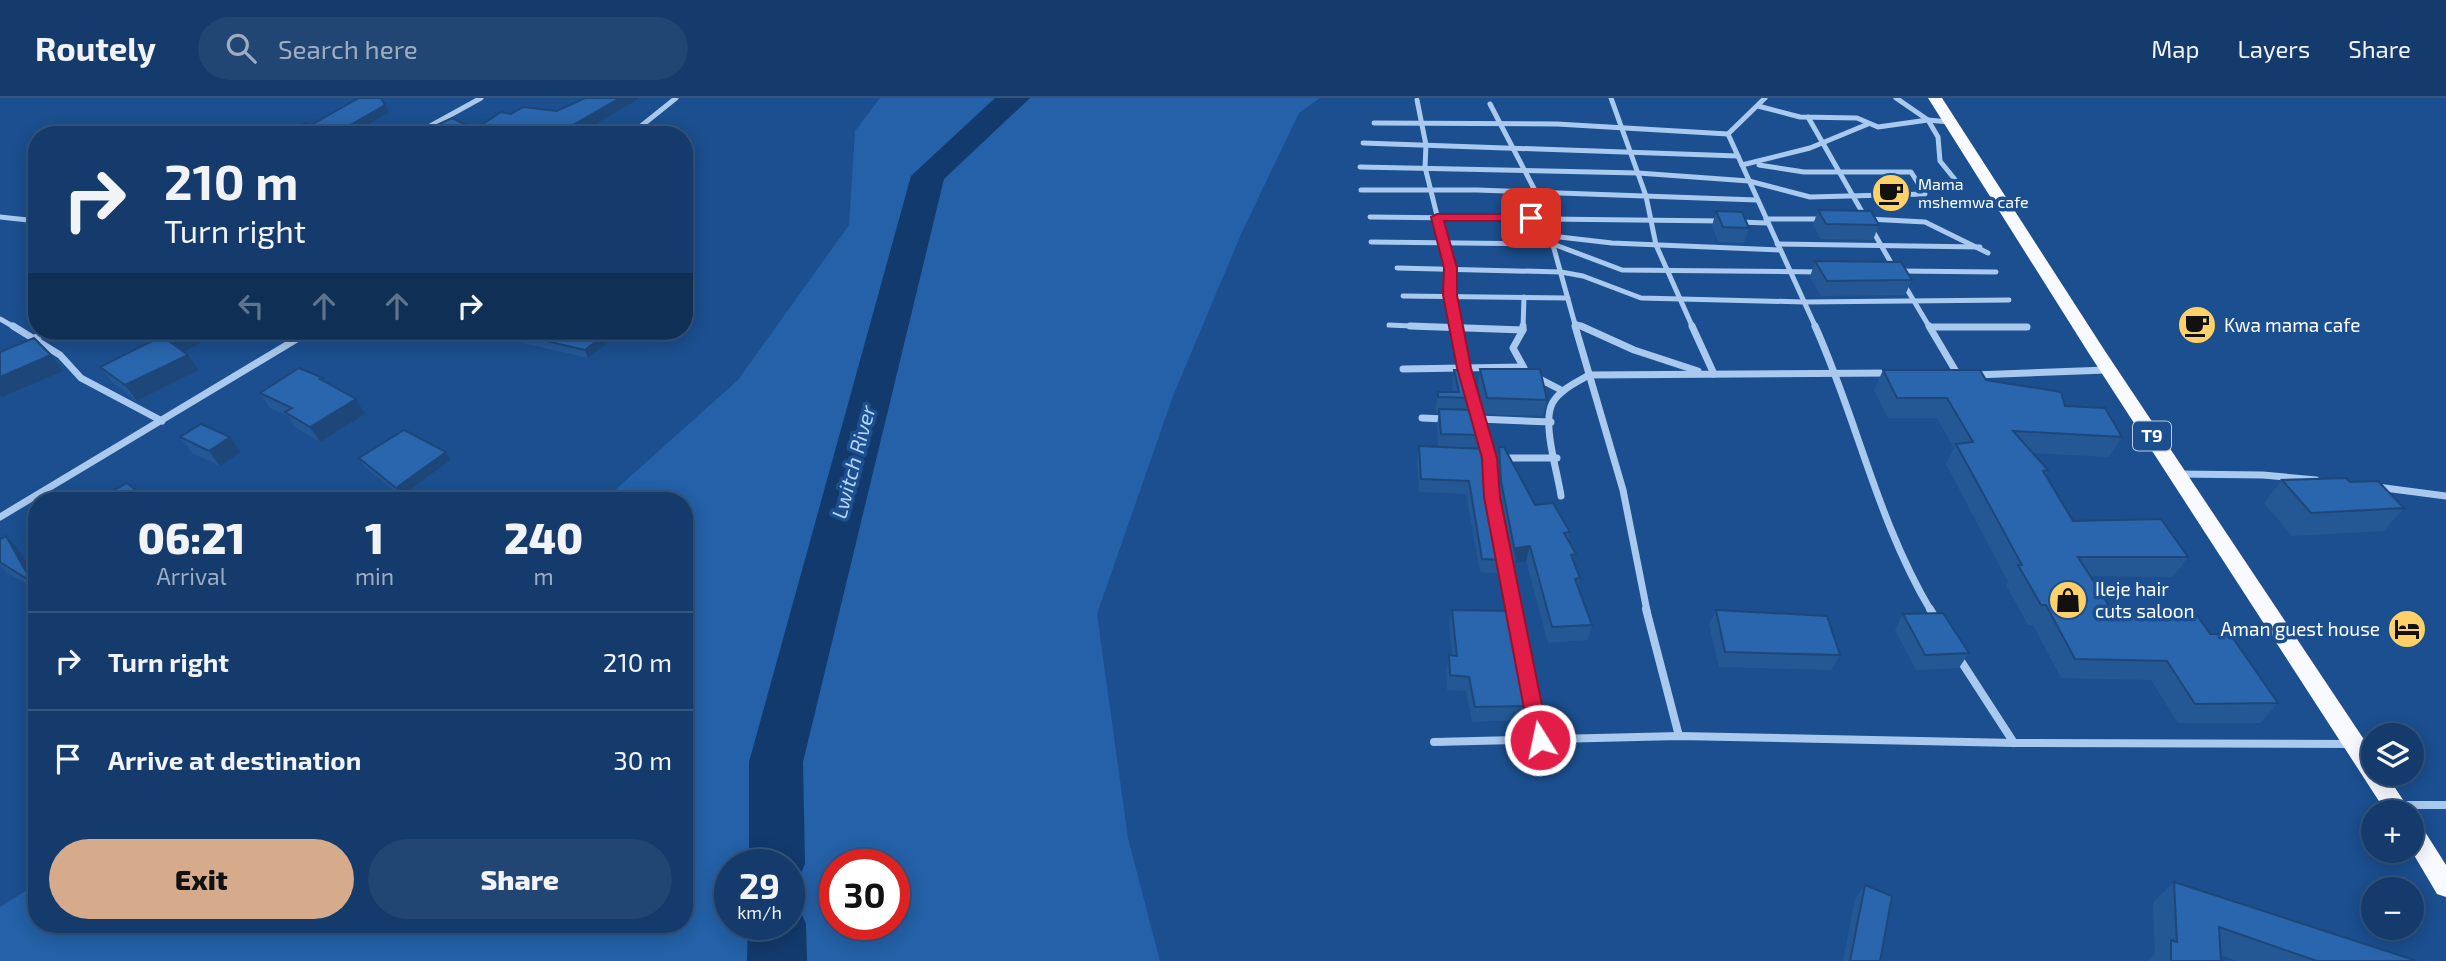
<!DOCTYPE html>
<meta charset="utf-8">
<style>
:root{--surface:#143b6b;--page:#214673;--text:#f1f3f6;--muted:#9dadc1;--line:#33557e;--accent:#d6ab8b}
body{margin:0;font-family:"Exo 2",sans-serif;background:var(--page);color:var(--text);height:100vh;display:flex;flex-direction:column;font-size:26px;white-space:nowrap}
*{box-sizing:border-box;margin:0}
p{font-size:23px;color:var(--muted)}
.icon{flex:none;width:38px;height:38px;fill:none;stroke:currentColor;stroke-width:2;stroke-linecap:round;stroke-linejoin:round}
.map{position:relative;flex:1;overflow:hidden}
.drawer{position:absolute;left:28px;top:394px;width:665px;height:441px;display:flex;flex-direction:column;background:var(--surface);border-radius:28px;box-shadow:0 4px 18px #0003,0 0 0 2px var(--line)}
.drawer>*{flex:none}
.banner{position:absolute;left:28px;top:28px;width:665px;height:214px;border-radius:28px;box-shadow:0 4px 18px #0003,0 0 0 2px var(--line);background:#143b6b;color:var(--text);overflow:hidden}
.fabs{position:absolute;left:2361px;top:625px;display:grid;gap:14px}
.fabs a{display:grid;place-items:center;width:63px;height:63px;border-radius:50%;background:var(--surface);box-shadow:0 4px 18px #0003,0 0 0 2px var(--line);font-size:35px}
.speed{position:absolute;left:714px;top:751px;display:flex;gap:14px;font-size:35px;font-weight:700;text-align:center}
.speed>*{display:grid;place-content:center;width:91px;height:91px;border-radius:50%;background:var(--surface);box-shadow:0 4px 18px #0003,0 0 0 2px var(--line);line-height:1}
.speed small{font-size:18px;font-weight:400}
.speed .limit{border:10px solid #d22;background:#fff;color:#111}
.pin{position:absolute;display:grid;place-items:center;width:60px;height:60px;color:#fff;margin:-30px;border-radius:14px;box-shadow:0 4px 10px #0006}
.me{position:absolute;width:77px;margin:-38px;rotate:350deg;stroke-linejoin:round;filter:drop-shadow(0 0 5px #0008)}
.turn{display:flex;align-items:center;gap:24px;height:147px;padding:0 21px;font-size:32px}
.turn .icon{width:91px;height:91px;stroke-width:2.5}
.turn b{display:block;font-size:49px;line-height:60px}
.lanes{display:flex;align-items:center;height:66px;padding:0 21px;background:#0003;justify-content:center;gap:35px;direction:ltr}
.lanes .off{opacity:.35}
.eta{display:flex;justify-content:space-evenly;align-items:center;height:119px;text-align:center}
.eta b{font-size:42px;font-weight:800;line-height:49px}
.action{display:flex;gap:14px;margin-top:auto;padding:14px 21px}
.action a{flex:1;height:80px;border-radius:42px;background:var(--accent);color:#111;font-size:28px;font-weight:800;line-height:80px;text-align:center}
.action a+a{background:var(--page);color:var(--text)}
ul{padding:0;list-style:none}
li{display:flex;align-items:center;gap:21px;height:98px;padding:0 21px;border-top:2px solid var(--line)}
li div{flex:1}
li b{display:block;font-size:26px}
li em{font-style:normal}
header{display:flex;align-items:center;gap:42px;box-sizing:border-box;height:98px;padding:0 35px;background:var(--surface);border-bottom:2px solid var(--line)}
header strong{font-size:33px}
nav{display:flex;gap:38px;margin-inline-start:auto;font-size:24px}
.search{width:490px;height:63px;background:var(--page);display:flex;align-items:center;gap:18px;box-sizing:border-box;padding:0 24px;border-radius:38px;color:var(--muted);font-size:26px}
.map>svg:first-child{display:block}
.green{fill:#2461a8;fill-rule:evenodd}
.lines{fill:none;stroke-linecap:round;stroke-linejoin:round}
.river{fill:#123a6d;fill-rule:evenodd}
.minor-far2{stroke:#a9c9ee;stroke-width:5}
.minor-far1{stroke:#a9c9ee;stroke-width:7}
.minor{stroke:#a9c9ee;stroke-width:8}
.trunk{fill:#f8faff;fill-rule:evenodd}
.wall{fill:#245895}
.shaded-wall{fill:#1d4779}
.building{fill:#2a66ad;stroke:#1d4779;stroke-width:2}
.route{fill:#e11d48;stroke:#92132f;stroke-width:2}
.labels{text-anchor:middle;stroke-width:7;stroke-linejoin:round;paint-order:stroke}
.far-poi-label{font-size:16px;fill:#fff;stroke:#1b4f8f;text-anchor:start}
.shield{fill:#1b4f8f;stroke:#bbcadd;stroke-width:2}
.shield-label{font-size:18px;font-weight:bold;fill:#fff}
.poi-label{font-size:19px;fill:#fff;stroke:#1b4f8f;text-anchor:start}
.water-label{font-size:21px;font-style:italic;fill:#b5d3f5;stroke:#1b4f8f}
</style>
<header>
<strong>Routely</strong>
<div class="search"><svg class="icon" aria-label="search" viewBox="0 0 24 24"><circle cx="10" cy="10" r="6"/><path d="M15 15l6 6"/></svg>Search here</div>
<nav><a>Map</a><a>Layers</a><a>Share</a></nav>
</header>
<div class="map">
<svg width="2446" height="863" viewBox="0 0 2446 863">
<rect width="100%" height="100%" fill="#1b4f8f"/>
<path class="green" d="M880,0h440l-21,15 -57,119 -69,164 -76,218 31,224 32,123h-1160v-54l37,-23v40h647v-424h-80l134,-120 111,-155 6,-94zM730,766h59v60h-59zM835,766h59v60h-59z"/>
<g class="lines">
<g class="river">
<path d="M995,0h35l-86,81 -141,583 2,102 -8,18 -8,3v-21h-40v-102l162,-586z"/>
<path d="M789,804l9,3 8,19 1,37h-60l1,-37h41z"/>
</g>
<g class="minor-far2">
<path d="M1611,0l35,98 10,49 37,83"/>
<path d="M1896,0l32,22 10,17 2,24 17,21 -37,2"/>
<path d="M1417,2l9,45 -1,22 25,101v27l7,33"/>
<path d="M1490,6l51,98 35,126"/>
<path d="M1758,8l42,11 57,1 21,9 50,-7 21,2"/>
<path d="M1808,19l86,151"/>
<path d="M1374,25l183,1 171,10 37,-36"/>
<path d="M1728,36l88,194"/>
<path d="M414,37l67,-37"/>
<path d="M630,37l46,-37"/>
<path d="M1363,45l375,13"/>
<path d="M1742,67l68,-17 58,-24"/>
<path d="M1360,69l278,6 111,8 61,16 115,-3 -14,-22h-107l-45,-7"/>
<path d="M1361,92h116l280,10"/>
<path d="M0,119l37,4"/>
<path d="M1370,119l353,4"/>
<path d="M1766,121h59"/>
<path d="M1868,121l57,3 63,31"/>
<path d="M1738,124l29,1"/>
<path d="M1551,138l61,7 168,7"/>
<path d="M1371,144l182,2 69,26 199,2"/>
<path d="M1777,146l203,3"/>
<path d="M1397,170l164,4 22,4 58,22 163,4 205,-2"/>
<path d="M1899,173l97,1"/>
<path d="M1902,183l28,47"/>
<path d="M1403,198l165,2"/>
<path d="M0,221l16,9"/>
<path d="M1575,225l10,5"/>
<path d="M1389,227l68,3"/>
<path d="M1930,229h97"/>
<path d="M1523,230l1,-31"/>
</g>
<g class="minor-far1">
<path d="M13,228l47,29 21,23 81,43"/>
<path d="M1410,228l113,4v-4"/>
<path d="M1457,228l11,53"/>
<path d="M1575,228l48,164 24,121"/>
<path d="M1581,228l53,24 64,21"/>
<path d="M1692,228l22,48"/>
<path d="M1815,228c42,93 63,197 116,285"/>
<path d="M1929,228l29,49"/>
<path d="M1930,229h97"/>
<path d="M1523,232l-10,18 11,20"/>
<path d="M33,241l15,-8"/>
<path d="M1403,271l120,-2"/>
<path d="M1974,277l133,-5"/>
<path d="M1536,279l27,14"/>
<path d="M1471,292c19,73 29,147 42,221"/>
<path d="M1422,320l23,1"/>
<path d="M1478,321l73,3"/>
<path d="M1485,360h72"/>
<path d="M2178,376l85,1 53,5"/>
<path d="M2377,389l69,9"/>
<path d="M1561,398c-3,-23 -20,-74 -8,-94 8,-13 24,-20 36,-27l300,-2"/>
<path d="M0,419l310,-186"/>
</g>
<g class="minor">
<path d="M1513,511l2,10"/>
<path d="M1646,511l33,127"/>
<path d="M1930,511l7,12"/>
<path d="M1521,550l19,92"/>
<path d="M1957,557l57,88"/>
<path d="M1434,644l245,-6 335,7 336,1"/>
<path d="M2399,707h47"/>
</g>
<g class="trunk">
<path d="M1928,0h14l163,253 268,402v21h13l25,38h-25l-298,-460z"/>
<path d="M2412,723l8,3 26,41v32l-9,-3 -26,-44z"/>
</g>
</g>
<g class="wall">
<path d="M511,16l71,18 7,2v1h-159l-2,-6h47z"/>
<path d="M1818,112l61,15 -6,15 -52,-1 -8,-14z"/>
<path d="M1716,113l33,17 -5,15 -26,-1 -6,-16z"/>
<path d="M1815,163l97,19 -7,15 -84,1 -11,-19z"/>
<path d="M151,233h45l8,10 -19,11 3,3 11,15 -62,31 -25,-19 -12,-15 57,-29z"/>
<path d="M515,236l97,5 -24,19 -69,-16z"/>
<path d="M1480,271l67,31 -4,16 -59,-2 -6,-30z"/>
<path d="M1454,272l20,28 -2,12 7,25 -2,14 12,36 14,75 -2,14 -21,-2 -14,-78 -47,-2 -2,-33 2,-13 19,1 -1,-22 2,-13h-3v-5l2,-15h15l-1,-6z"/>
<path d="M1883,272l103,10 79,26 57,31 -13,20 -77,-4 16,17 -3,5 28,46 115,36 -15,20 -83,-1 23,36 97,22 68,69 -18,20h-82l-27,-43 -90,-2 -28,-53h-5l-22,-40 2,-3 -62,-118 8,-16 -17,-30h-49l-14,-28z"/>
<path d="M325,284l31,17 9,15 -45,28 -25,-15 -7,-11 -18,-8 -10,-15z"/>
<path d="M180,339h50l11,15 -21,14 -28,-13z"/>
<path d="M1499,349l36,58 35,27 -2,8 6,21 6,17 -2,9 14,38 -4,15 -40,3 -22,-82 -11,2 -2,9 -15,-76 -3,-33z"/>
<path d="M446,354l5,8 -50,36 -37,-30 -5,-8z"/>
<path d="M2282,382l68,2 54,26 -20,23 -92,5 -28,-33z"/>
<path d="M0,441l19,11 18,30v10l-30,-17 -7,-8z"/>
<path d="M1452,512l77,96 -4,14 -53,2 -6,-31 -19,-1 -1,-20 3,-15h3l-3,-31z"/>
<path d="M1716,512l124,45 -9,15 -112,-3 -10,-42z"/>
<path d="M1903,516l66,39 -10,15 -43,2 -21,-40z"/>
<path d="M2174,784l243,79h-180l-16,-6v6h-72v-1l6,-6 -2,-52z"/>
<path d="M1865,787l15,76h-37l12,-62z"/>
</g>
<g class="shaded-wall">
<path d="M620,0h20l-63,37 -9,-7z"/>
<path d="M385,7l4,7 -40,23h-16z"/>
<path d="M192,233h4l8,10 -23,13 -8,-12z"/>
<path d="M609,233l3,8 -24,19 -3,-8z"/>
<path d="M51,257l12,16 -61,26 -2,-2v-18z"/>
<path d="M188,257l11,15 -62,31 -12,-16z"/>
<path d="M356,301l9,15 -45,28 -10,-15z"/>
<path d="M230,339l11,15 -21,14 -11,-15z"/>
<path d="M446,354l5,8 -50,36 -5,-8z"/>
<path d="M6,438l13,14 18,30v6l-5,-4z"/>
<path d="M1530,448l-4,15 -11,2 1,-6v-9z"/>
</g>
<g class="building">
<path d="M359,0h22l4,7 -52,30h-48l20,-12 6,2z"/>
<path d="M585,0h35l-52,30 21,6 -2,1h-147l-12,-6 24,-11 23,11 26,-17 10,2 12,-7 34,4z"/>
<path d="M1818,112l53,1 8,14 -53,-1z"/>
<path d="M1716,113l26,1 7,16 -26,-1z"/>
<path d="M1815,163l86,1 11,18 -85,1z"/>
<path d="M155,233h37l-19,11z"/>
<path d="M518,233h91l-24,19 -70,-16z"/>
<path d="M162,238l26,19 -63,30 -25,-18z"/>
<path d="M34,240l17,17 -51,22v-25z"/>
<path d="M299,270l24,10 -3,1 36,20 -46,28 -25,-15 7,-4 -32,-15z"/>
<path d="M1480,271h60l7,31 -60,-2z"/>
<path d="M1454,272h13l7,28 -36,-1v-5h21z"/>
<path d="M1883,272h97l6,10 75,12 4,14 40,2 17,29 -109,-6 35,39 -5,1 30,50 88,-2 27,38h-110l35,55 81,-1 16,23h20l48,69 -83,1 -28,-43 -92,-2 -29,-54h-5l-23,-40h4l-66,-121 17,-2 -26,-44h-50z"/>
<path d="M1439,311l38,1 2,25 -38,-1z"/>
<path d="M201,326l29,13 -21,14 -29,-14z"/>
<path d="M404,332l42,22 -50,36 -37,-30z"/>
<path d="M1419,348l67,3 3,36 14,75 -21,-1 -13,-78 -48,-2z"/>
<path d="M1499,349h5l31,58 18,-2 17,29 -6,1 12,21 -5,1 9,23 -5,1 17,46 -40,2 -22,-81 -14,2v9l-15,-76z"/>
<path d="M2346,380l4,4 28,-1 26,27 -93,5 -29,-33z"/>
<path d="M127,385l21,17h-51z"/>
<path d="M6,438l26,46 -32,-20v-23z"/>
<path d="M1452,512l62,1 12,56 3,39 -54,1 -6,-30 -19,-2 -1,-20 8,1z"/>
<path d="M1716,512l111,6 13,39 -115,-3z"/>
<path d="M1943,515l26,40 -44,2 -22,-41z"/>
<path d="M2174,784l243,79h-100l-98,-34 2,34h-50v-21l6,2z"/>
<path d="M1865,787l27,11 -12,65h-30z"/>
</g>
<path class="route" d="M1437,116h94l6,4 -6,3h-87l13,47v27l14,73 26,90 3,39 49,243 -9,7 -10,-7 -46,-243 -2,-39 -25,-90 -14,-73 1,-27 -13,-51z"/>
<defs>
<symbol id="cafe-disc" viewBox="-11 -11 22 22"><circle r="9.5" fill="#ffd166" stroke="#1b4f8f"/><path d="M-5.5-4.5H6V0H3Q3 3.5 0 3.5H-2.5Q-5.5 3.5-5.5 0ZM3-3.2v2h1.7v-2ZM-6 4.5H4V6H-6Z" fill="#111"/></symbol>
<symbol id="shop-disc" viewBox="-11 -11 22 22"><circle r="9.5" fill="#ffd166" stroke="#1b4f8f"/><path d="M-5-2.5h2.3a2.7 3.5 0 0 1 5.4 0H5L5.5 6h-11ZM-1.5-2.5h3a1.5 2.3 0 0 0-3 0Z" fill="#111"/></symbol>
<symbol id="hotel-disc" viewBox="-11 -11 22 22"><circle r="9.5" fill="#ffd166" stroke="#1b4f8f"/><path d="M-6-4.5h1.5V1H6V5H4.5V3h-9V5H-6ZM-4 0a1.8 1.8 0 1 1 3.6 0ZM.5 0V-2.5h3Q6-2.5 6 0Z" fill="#111"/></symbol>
</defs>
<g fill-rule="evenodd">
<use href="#cafe-disc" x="1869" y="73" width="44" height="44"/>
<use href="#cafe-disc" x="2175" y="205" width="44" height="44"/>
<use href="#shop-disc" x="2046" y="480" width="44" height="44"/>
<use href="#hotel-disc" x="2385" y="509" width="44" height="44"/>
</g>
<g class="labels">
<g class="far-poi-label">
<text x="1918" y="92">Mama<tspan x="1918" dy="18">mshemwa cafe</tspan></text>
</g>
<rect class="shield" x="2133" y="323.5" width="38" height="29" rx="5"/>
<g class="shield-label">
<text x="2152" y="344">T9</text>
</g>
<g class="poi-label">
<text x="2224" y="234">Kwa mama cafe</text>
<text x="2095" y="498">Ileje hair<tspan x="2095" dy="22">cuts saloon</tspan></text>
<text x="2380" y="538" text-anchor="end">Aman guest house</text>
</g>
<g class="water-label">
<text transform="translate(854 364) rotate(-75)" y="7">Lwitch River</text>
</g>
</g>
</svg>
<div class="fabs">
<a><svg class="icon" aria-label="layers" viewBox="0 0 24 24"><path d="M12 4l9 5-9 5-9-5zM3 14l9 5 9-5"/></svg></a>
<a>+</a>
<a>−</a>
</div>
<div class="speed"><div>29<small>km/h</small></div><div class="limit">30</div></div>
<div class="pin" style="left:1531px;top:120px;background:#d93025"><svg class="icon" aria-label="arrive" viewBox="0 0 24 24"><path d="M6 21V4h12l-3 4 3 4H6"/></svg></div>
<svg class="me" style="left:1540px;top:642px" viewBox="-20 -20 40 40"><circle r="17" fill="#e11d48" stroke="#fff" stroke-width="3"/><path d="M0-11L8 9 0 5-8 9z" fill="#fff"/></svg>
<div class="banner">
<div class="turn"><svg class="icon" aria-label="right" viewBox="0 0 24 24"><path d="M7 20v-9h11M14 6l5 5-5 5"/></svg><div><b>210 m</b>Turn right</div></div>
<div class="lanes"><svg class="icon off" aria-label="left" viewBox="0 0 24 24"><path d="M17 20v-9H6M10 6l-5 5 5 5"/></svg><svg class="icon off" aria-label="ahead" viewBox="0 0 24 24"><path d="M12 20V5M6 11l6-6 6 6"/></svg><svg class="icon off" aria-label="ahead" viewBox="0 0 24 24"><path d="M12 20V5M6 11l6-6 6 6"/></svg><svg class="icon" aria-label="right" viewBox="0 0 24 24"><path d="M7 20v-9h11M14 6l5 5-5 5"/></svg></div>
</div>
<section class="drawer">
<div class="eta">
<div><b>06:21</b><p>Arrival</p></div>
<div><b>1</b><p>min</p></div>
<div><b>240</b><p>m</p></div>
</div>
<ul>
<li><svg class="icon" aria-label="right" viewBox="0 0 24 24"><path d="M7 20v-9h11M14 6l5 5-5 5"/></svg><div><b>Turn right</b></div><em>210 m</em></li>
<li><svg class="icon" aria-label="arrive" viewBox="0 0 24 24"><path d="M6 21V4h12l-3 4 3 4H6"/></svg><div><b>Arrive at destination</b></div><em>30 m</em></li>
</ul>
<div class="action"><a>Exit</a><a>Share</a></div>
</section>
</div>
